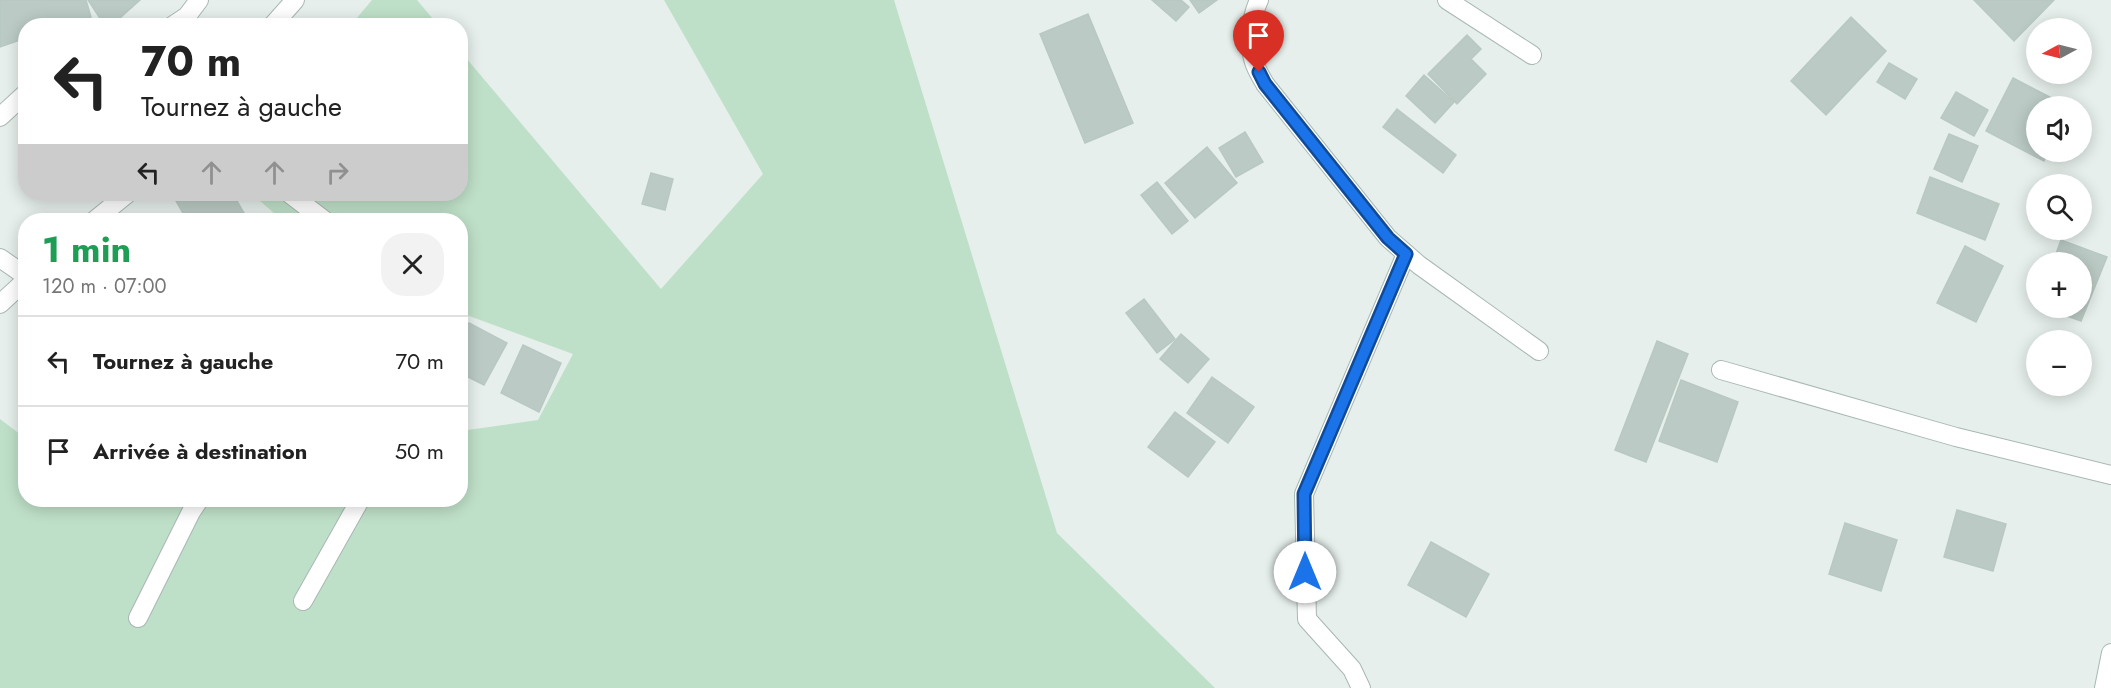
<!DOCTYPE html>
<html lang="fr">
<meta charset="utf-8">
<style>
:root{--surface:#fff;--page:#f2f2f2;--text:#222;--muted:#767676;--line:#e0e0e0}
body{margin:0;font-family:Jost,sans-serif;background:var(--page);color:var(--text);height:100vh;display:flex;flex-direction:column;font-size:22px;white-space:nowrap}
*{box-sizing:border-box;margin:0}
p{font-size:20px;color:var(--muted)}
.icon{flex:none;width:33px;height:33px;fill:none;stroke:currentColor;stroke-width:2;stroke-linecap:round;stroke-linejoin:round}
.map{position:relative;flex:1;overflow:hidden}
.details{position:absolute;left:18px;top:213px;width:450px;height:294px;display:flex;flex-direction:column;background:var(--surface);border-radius:24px;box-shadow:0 3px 15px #0003}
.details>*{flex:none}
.hud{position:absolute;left:18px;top:18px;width:450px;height:183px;border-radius:24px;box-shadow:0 3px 15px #0003;background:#fff;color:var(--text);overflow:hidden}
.needle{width:39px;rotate:263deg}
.fabs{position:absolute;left:2026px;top:18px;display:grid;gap:12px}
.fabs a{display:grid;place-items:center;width:66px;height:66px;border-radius:50%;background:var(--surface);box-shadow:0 3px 15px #0003;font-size:30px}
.pin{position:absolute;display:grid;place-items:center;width:51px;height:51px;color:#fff;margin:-62px -26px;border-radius:50% 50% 50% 0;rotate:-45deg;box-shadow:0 0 6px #0007}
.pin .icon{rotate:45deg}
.me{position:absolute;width:66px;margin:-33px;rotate:0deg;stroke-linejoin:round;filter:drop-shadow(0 0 4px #0008)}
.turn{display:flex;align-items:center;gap:21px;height:126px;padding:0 24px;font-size:27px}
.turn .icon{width:78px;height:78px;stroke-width:2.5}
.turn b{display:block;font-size:42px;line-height:51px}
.lanes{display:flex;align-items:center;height:57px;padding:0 24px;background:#0003;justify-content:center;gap:30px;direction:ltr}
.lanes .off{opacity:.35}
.round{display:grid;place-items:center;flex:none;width:63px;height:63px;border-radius:24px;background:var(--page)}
.overview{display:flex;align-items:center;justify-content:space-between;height:102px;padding:0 24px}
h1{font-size:36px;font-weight:700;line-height:45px;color:#1e9e55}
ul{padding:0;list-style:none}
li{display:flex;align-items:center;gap:18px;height:90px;padding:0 24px;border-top:2px solid var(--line)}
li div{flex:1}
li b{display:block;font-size:22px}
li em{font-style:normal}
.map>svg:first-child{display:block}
.green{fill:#bfe0c8}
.building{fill:#bbcac4;stroke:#b8c9c2;stroke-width:1.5}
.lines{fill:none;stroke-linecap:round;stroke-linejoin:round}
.minor-casing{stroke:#a8b8b2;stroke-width:20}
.minor{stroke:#fff;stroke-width:18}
.route-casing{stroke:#114b97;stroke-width:15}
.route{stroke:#1a73e8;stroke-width:10}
</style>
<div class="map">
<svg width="2111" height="688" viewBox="0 0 2111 688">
<rect width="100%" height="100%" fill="#e6efeb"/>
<g class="green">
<path d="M372,0h45l21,25h-87z"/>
<path d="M664,0h230l163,533 158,155h-1215v-269l25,19 1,62h434l1,-69 77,-11 35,-66 -112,-41 -1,-93h-178l-30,-26h208l1,-142 200,237 102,-115z"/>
</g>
<g class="building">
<path d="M0,0h86l5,17 -25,9h-40v12l-26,9z"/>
<path d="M88,0h52l-29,26h-6z"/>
<path d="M1152,0h29l8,7 -13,14z"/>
<path d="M1190,0h27l-18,13z"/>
<path d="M1974,0h80l-40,41z"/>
<path d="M1088,14l45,109 -48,20 -45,-109z"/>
<path d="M1851,17l35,34 -60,64 -35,-34z"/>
<path d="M1467,35l14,14 -10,10 15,15 -29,30 -29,-30z"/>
<path d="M1889,63l28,16 -12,20 -28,-17z"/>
<path d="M1424,75l30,27 -19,21 -29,-27z"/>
<path d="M2013,78l54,28h-30v46h11l-4,9 -58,-30z"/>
<path d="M1956,92l32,18 -14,26 -33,-18z"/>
<path d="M1397,109l59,46 -13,18 -60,-46z"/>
<path d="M1245,132l18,30 -27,15 -17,-29z"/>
<path d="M1949,134l29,12 -16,36 -28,-13z"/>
<path d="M1207,147l30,36 -42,35 -30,-35z"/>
<path d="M651,173l22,6 -8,31 -23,-6z"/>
<path d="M1930,177l69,27 -14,36 -68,-27z"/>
<path d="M1157,182l31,39 -16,13 -31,-39z"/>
<path d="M172,194h61l15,26h-61z"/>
<path d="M2061,240l46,17 -26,64 -36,-13h37v-46h-29z"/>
<path d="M1965,246l38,20 -27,56 -39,-19z"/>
<path d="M1144,299l31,40 -18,14 -31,-40z"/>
<path d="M469,323l38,20 -23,42 -24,-12v-33z"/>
<path d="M1181,334l28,25 -21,24 -28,-24z"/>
<path d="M1657,341l31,13 -42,108 -31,-12z"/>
<path d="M523,345l38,18 -22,49 -38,-19z"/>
<path d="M1212,377l42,30 -26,36 -41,-30z"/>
<path d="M1681,380l57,22 -21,60 -58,-21z"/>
<path d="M1175,412l40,30 -27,35 -40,-30z"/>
<path d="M1957,510l49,14 -13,47 -49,-14z"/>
<path d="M1845,523l52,17 -16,51 -52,-17z"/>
<path d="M1431,542l58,32 -23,43 -58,-32z"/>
</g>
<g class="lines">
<defs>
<g id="minor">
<path d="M1259,0c-8,17 -11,44 -5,62 2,7 7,15 11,22l123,154 31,27 120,86"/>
<path d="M1447,0l85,55"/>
<path d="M172,26l15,-10 12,-16"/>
<path d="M272,26l23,-26"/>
<path d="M0,117l26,-24"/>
<path d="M290,194l34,26"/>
<path d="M95,220l32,-26"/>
<path d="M0,258l26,18"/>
<path d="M0,304l26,-24"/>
<path d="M1721,370l235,67 155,38"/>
<path d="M303,601l57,-101"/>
<path d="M138,618l53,-106 8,-12"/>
<path d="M1361,688l-9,-19 -45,-50 -3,-125 102,-240"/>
<path d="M2104,688l7,-35"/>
</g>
</defs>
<use href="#minor" class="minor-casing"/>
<use href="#minor" class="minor"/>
</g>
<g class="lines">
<defs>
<path id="route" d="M1259,72l6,12 123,154 18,16 -102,240 1,78"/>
</defs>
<use href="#route" class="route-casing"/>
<use href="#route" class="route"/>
</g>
</svg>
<div class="fabs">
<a><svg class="needle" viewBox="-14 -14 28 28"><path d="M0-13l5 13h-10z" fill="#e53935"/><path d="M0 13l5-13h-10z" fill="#767676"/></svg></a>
<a><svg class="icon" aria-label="sound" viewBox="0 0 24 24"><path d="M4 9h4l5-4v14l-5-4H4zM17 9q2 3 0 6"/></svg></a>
<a><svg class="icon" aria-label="search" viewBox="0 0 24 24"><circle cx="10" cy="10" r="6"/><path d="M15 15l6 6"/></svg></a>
<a>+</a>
<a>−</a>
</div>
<div class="pin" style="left:1259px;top:72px;background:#d93025"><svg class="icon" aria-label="arrive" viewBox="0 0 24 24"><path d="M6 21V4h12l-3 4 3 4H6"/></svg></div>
<svg class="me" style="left:1305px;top:572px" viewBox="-20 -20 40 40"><circle r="19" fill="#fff"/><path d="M0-13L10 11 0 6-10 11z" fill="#1a73e8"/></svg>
<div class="hud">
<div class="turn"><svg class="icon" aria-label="left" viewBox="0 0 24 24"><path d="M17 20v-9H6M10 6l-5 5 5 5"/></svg><div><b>70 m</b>Tournez à gauche</div></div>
<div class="lanes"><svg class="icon" aria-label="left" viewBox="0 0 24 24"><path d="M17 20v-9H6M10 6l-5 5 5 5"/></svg><svg class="icon off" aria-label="ahead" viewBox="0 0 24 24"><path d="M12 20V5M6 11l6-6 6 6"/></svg><svg class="icon off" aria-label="ahead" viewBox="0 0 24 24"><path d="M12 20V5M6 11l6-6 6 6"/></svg><svg class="icon off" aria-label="right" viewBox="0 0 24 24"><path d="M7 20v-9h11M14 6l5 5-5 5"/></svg></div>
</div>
<section class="details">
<div class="overview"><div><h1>1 min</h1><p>120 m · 07:00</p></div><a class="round"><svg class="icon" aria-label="close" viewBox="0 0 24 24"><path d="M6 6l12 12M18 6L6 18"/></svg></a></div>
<ul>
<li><svg class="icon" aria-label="left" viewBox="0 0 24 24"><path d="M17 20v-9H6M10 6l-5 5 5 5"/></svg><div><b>Tournez à gauche</b></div><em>70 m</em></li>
<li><svg class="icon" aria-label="arrive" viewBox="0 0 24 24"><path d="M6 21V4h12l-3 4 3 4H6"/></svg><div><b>Arrivée à destination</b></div><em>50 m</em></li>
</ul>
</section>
</div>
